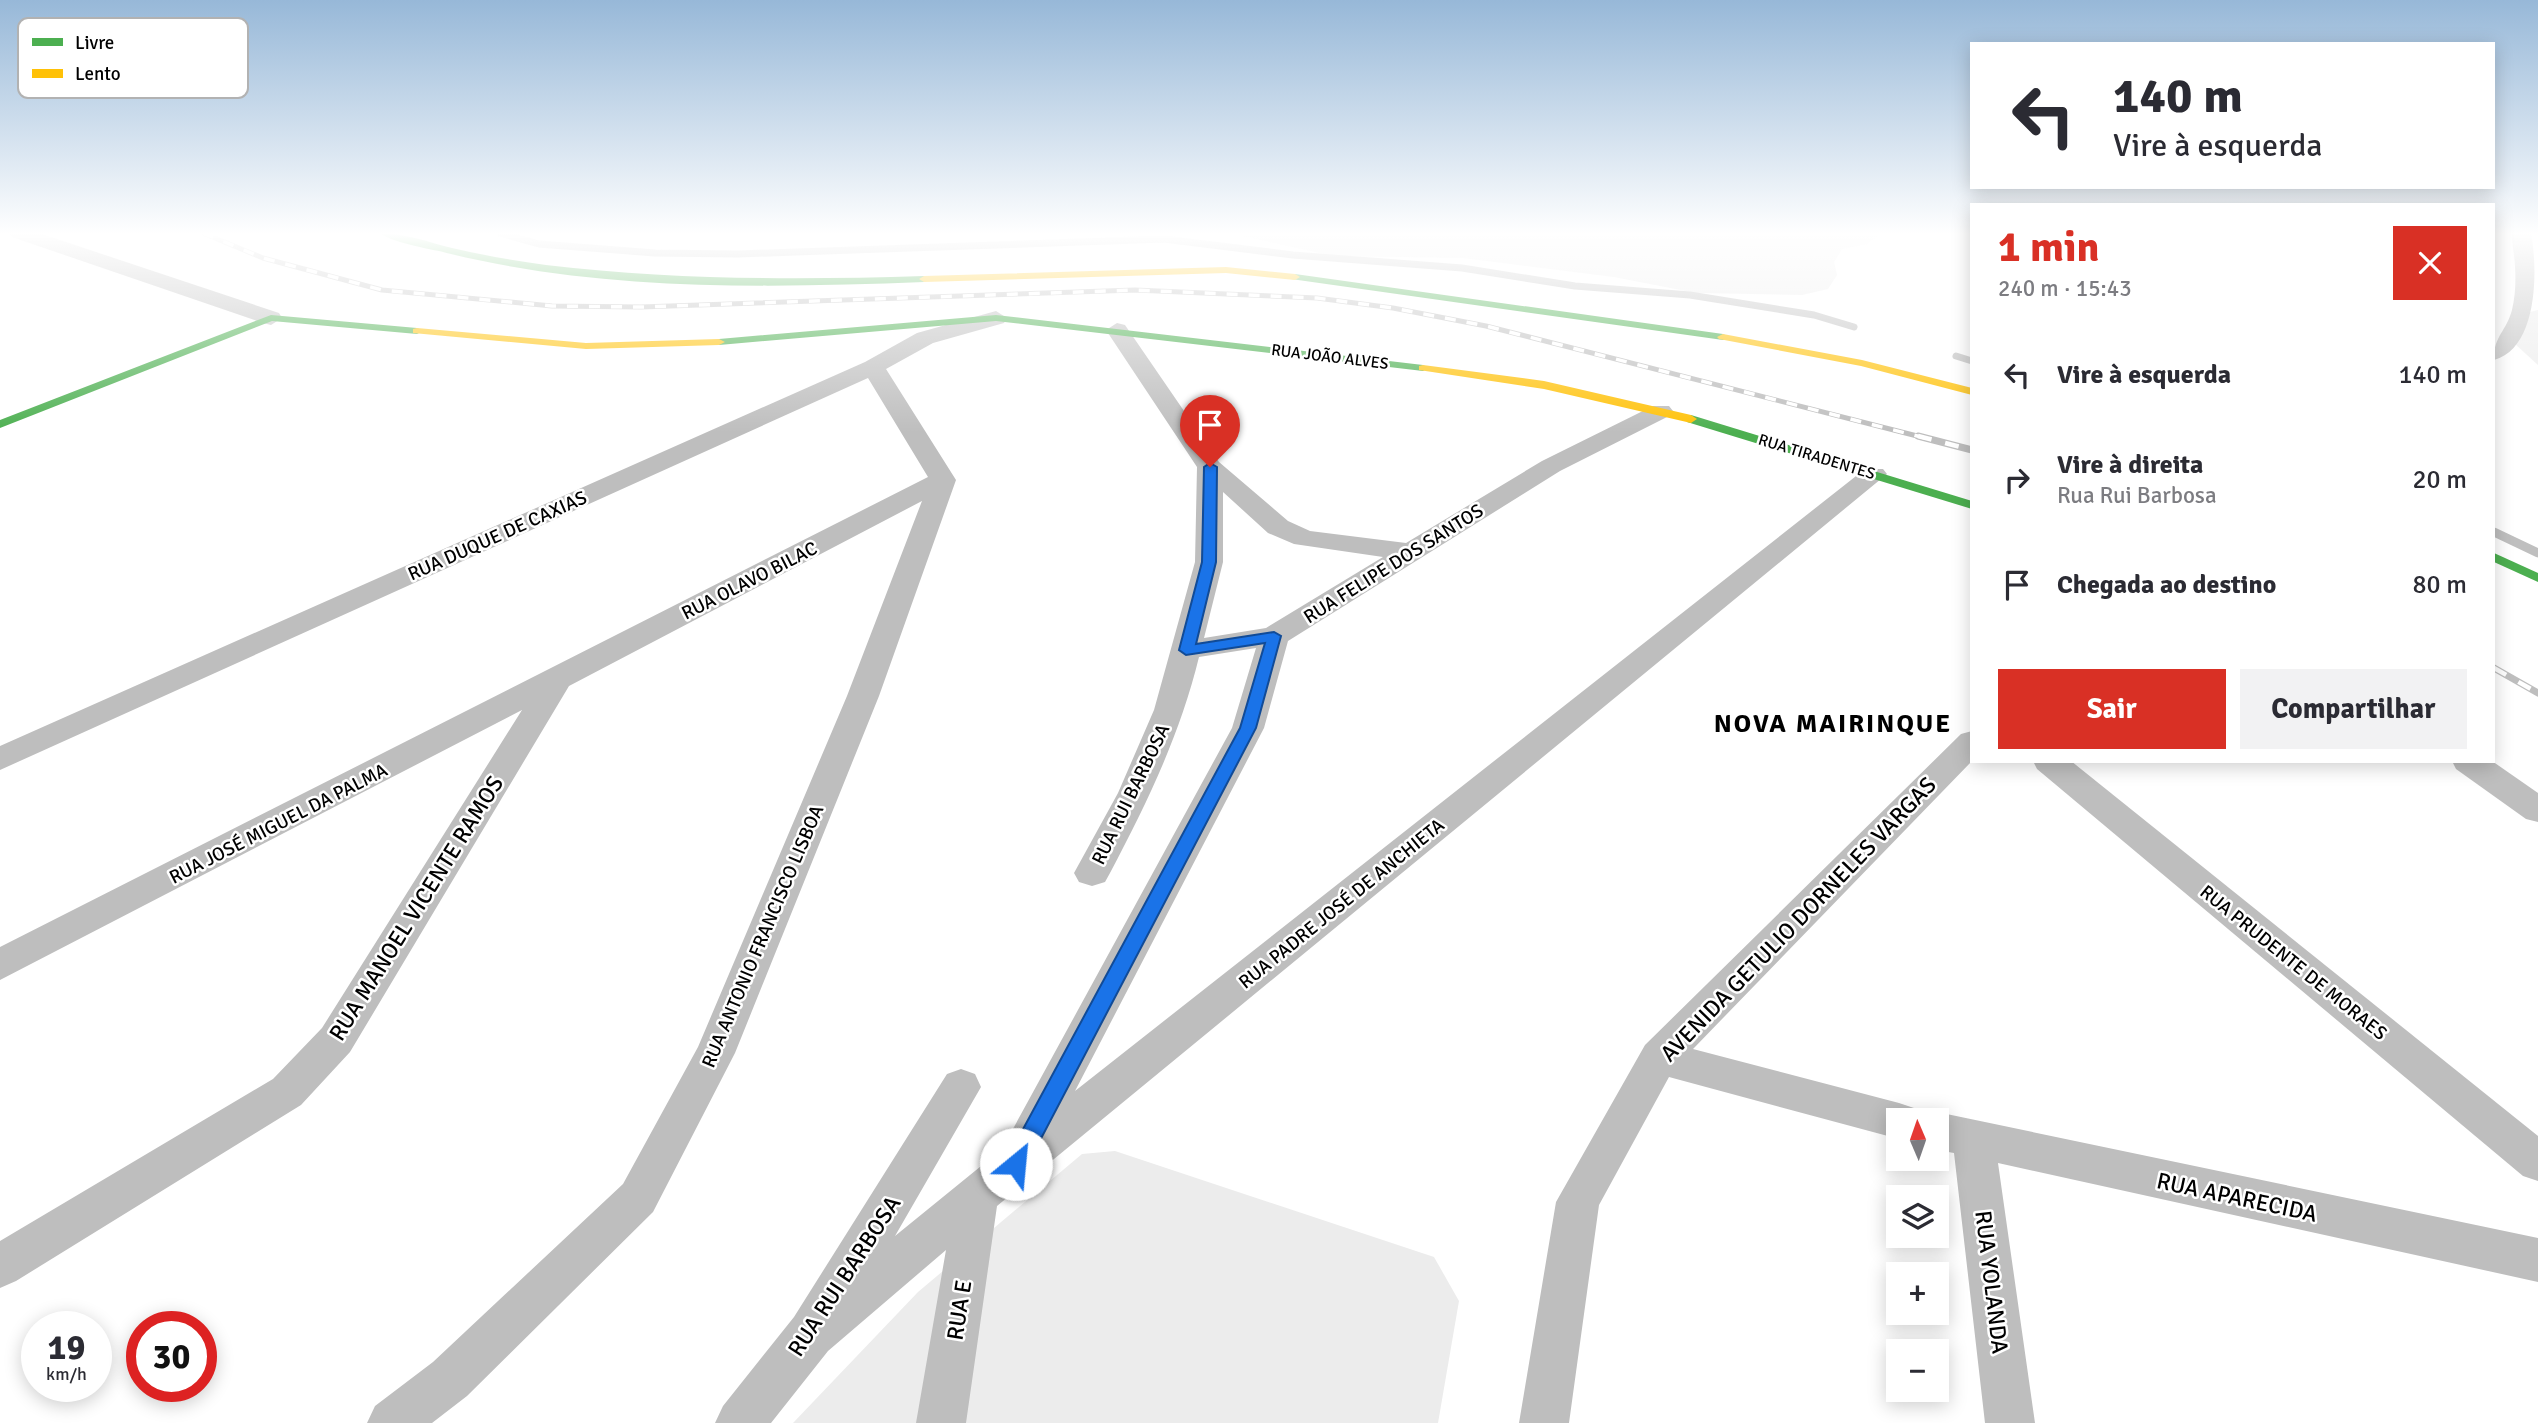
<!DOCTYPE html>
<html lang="pt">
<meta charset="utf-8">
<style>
:root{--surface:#fff;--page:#f2f2f3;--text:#2b2b33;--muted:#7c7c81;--accent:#d93025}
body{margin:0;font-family:Signika,sans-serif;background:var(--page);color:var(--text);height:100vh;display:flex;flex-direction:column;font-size:26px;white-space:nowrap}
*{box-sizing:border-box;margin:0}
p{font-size:23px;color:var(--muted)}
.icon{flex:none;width:38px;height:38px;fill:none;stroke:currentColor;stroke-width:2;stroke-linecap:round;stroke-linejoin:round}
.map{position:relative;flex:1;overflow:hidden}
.side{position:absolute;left:1970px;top:203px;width:525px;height:560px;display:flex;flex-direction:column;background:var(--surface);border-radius:0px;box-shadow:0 4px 18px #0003}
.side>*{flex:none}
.top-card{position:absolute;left:1970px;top:42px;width:525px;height:147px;border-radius:0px;box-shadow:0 4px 18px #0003;background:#fff;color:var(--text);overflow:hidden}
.needle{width:46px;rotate:358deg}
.controls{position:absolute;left:1886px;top:1108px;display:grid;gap:14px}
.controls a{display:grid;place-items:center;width:63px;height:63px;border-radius:0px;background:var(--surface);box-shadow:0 4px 18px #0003;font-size:35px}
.speed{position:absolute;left:21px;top:1311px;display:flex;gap:14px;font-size:35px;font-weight:700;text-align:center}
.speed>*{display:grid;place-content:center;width:91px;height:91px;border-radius:50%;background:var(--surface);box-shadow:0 4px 18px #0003;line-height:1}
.speed small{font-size:18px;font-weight:400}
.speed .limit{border:10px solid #d22;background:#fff;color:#111}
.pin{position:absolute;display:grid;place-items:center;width:60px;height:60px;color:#fff;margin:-72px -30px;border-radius:50% 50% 50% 0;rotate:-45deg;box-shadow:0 0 7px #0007}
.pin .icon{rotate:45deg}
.me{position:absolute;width:77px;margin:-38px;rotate:28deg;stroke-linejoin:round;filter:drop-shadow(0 0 5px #0008)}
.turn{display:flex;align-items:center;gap:24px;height:147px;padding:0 28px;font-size:32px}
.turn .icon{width:91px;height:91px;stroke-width:2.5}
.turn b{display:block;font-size:49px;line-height:60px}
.round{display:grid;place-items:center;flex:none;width:74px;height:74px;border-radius:0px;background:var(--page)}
.head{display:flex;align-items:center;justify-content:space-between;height:119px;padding:0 28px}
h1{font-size:42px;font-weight:700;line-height:52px;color:var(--accent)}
.action{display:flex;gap:14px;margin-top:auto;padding:14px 28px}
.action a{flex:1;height:80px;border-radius:0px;background:var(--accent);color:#fff;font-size:28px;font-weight:700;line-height:80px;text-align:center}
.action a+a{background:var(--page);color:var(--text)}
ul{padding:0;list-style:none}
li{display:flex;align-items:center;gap:21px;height:105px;padding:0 28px}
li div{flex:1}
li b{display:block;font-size:26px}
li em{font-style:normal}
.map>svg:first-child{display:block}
.green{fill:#ececec}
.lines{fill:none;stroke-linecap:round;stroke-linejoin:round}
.stream-far1{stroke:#bfbfbf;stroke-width:7}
.stream{stroke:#bfbfbf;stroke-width:9}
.street{fill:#bebebe;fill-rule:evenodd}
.fast{fill:#4caf50;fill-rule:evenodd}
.slow{fill:#ffc107;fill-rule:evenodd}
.rail-far1-casing{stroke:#bebebe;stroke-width:5}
.rail-casing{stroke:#bebebe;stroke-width:7}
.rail-far1{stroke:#fff;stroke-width:3.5;stroke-dasharray:11;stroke-linecap:butt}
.rail{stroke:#fff;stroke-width:4.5;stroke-dasharray:14;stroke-linecap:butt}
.route{fill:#1a73e8;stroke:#114b97;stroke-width:2}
.labels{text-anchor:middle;stroke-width:5;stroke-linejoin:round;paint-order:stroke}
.far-street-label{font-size:16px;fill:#000;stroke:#fff}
.street-label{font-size:19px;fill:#000;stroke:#fff}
.near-street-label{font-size:23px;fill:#000;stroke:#fff}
.district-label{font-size:26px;font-weight:bold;letter-spacing:2px;fill:#000;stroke:#fff}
.key{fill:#fff;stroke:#b2b2b2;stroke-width:2}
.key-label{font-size:19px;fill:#000}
</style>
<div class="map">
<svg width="2538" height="1423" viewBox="0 0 2538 1423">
<rect width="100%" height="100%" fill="#fff"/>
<g class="green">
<path d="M1216,233h666l-15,11 -25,5 -8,13 3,13 -9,14 -26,6 -106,-2 -82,-16 -151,-19 -130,-2 -95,-21z"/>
<path d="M2538,310v55l-24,-22 16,-31z"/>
<path d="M1115,1151l319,106 25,44 -21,122h-645l125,-131 164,-138z"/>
</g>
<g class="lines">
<g class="stream-far1">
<path d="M500,233l39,11 116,9 83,1 426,-15 129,16 169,13 113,18 115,9 124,20 40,12"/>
<path d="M1956,356l16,5"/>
</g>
<path class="stream" d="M2494,532l44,21"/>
<g class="street">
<path d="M9,233h30l240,80 3,5 -11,7 -8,-2 -251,-86z"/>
<path d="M2511,233h20c7,37 7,115 -37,127 -1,-23 12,-28 18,-50 6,-25 3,-52 -1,-77z"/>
<path d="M996,311l11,7 -3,5 -71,20 -47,26 70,111 -77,216 -144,357 -82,159 -186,184 -35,27h-65l8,-17 58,-44 190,-178 75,-137 149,-351 75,-195 -353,185 -219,366 -49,53 -285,176 -16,7v-47l273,-162 49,-51 200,-318 -522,270v-33l928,-470 -60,-99 -868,392v-24l865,-384 52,-29z"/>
<path d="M1117,323l8,2 94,137 69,59 22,10 96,12 136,-82 111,-55h16l4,5 -4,5 -109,55 -272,170 -24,87 -189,363 790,-622h18l4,5 -890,732 -31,217h-50l30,-173 -118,101 -57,72h-56l8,-17 71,-89 153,-243 14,-5 14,5 6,13 -86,149 107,-87 230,-421 24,-80 -57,9c-19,78 -52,146 -89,216l-5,9 -13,4 -13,-4 -5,-9 44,-80 36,-83 41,-148 2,-95 -91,-137zM1223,492l45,41 26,11 89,13 -117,71 -62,10 19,-76z"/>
<path d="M1972,731v30l-279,288 206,54 15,5 5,12h-20v19l-230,-62 -70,128 -30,218h-50l37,-221 89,-157 316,-311z"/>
<path d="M2033,761h38l467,375v45l-15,-5 -486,-407z"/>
<path d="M2452,761h40l46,32v29l-12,-3 -70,-50z"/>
<path d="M1937,1112l601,126v44l-540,-119 37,260h-50l-31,-270 -17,-3v-30h-16z"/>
</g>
<g class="fast">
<path d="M379,233c25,0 49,9 73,15 31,7 63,13 94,17 126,15 252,15 378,11l5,3 -5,3c-157,6 -319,9 -473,-28 -22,-6 -52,-9 -72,-21z"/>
<path d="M1295,274l428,60 6,3 -6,3 -432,-61 -1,-2z"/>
<path d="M271,315l146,13 6,3 -6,3 -145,-13 -272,107v-8z"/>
<path d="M996,315l427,50 6,3 -6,3 -427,-50 -277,24 -6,-3 6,-3z"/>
<path d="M1691,415l281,86v8l-285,-87v-6z"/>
<path d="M2494,553l44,20v9l-44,-20z"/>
</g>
<g class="slow">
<path d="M1226,267l69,7 5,3 -5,3 -69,-7 -302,9 -5,-3 5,-3z"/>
<path d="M417,328l169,15 133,-4 6,3 -6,3 -133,4 -173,-16v-4z"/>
<path d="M1723,334l139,26 110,28v7l-111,-29 -142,-27 -2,-2z"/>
<path d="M1423,365l121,16 147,34 6,4 -6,4 -147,-34 -125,-19v-4z"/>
</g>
<defs>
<path id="rail-far1" d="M203,233l60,25 119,32 170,16 89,1 494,-17 182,8 76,10 93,18 439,112"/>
<g id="rail">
<path d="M1918,436l54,14"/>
<path d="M2494,668l44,25"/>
</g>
</defs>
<use href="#rail-far1" class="rail-far1-casing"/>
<use href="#rail" class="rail-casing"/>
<use href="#rail-far1" class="rail-far1"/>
<use href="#rail" class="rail"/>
</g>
<linearGradient id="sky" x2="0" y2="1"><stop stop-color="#97b8d8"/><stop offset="0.54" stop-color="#fff"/><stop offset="1" stop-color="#fff" stop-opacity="0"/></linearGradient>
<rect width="2538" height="433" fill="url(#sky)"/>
<path class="route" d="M1210,463l7,4 -1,95 -20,82 78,-12 7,4 -25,92 -232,443 -8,3 -8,-3 -3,-7 3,-7 232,-429 25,-85 -79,12 -7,-5 23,-88 2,-95z"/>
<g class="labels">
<g class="far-street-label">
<text transform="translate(1330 356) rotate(7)" y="6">RUA JOÃO ALVES</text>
<text transform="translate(1817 456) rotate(17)" y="6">RUA TIRADENTES</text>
</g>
<g class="street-label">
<text transform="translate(497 535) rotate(-24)" y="7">RUA DUQUE DE CAXIAS</text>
<text transform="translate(1393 563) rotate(-32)" y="7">RUA FELIPE DOS SANTOS</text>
<text transform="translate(749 580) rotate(-27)" y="7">RUA OLAVO BILAC</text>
<text transform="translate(1130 794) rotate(-64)" y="7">RUA RUI BARBOSA</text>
<text transform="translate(278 823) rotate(-27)" y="7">RUA JOSÉ MIGUEL DA PALMA</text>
<text transform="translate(1341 903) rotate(-39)" y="7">RUA PADRE JOSÉ DE ANCHIETA</text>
<text transform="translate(762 936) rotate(-67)" y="7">RUA ANTONIO FRANCISCO LISBOA</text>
<text transform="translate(2294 962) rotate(39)" y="7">RUA PRUDENTE DE MORAES</text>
</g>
<g class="near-street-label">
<text transform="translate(416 908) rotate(-58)" y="8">RUA MANOEL VICENTE RAMOS</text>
<text transform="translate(1798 919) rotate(-46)" y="8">AVENIDA GETULIO DORNELES VARGAS</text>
<text transform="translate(2237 1197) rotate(12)" y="8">RUA APARECIDA</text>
<text transform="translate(844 1276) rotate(-57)" y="8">RUA RUI BARBOSA</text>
<text transform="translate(1992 1282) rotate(83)" y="8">RUA YOLANDA</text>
<text transform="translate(959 1310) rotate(-81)" y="8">RUA E</text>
</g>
<g class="district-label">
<text x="1833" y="732">NOVA MAIRINQUE</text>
</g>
</g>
<rect x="18" y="18" width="230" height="80" rx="10" class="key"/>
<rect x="32" y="38" width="31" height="8" fill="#4caf50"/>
<rect x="32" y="69" width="31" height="9" fill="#ffc107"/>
<g class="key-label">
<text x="75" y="49">Livre</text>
<text x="75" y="80">Lento</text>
</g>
</svg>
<div class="controls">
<a><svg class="needle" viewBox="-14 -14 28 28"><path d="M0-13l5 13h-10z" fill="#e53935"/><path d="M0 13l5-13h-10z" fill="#7c7c81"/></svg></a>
<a><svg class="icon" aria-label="layers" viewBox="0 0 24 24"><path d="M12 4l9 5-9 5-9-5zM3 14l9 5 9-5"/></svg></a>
<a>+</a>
<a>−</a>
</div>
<div class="speed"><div>19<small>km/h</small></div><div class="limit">30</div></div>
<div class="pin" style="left:1210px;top:467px;background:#d93025"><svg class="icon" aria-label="arrive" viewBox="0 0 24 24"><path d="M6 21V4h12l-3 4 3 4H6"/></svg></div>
<svg class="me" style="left:1016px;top:1164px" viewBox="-20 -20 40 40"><circle r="19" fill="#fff"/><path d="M0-13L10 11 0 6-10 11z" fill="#1a73e8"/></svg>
<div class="top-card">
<div class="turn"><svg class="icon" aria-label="left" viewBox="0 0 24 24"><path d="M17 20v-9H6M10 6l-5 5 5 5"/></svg><div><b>140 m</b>Vire à esquerda</div></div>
</div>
<section class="side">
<div class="head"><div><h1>1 min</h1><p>240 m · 15:43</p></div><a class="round" style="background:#d93025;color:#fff"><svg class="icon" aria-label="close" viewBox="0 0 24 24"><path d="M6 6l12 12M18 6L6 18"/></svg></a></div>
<ul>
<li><svg class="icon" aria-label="left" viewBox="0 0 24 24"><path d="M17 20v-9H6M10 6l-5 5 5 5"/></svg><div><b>Vire à esquerda</b></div><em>140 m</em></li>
<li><svg class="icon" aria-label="right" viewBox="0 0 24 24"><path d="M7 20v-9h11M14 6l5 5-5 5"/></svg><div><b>Vire à direita</b><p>Rua Rui Barbosa</p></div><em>20 m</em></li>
<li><svg class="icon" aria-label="arrive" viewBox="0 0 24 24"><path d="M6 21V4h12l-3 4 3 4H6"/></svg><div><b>Chegada ao destino</b></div><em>80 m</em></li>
</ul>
<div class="action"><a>Sair</a><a>Compartilhar</a></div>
</section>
</div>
